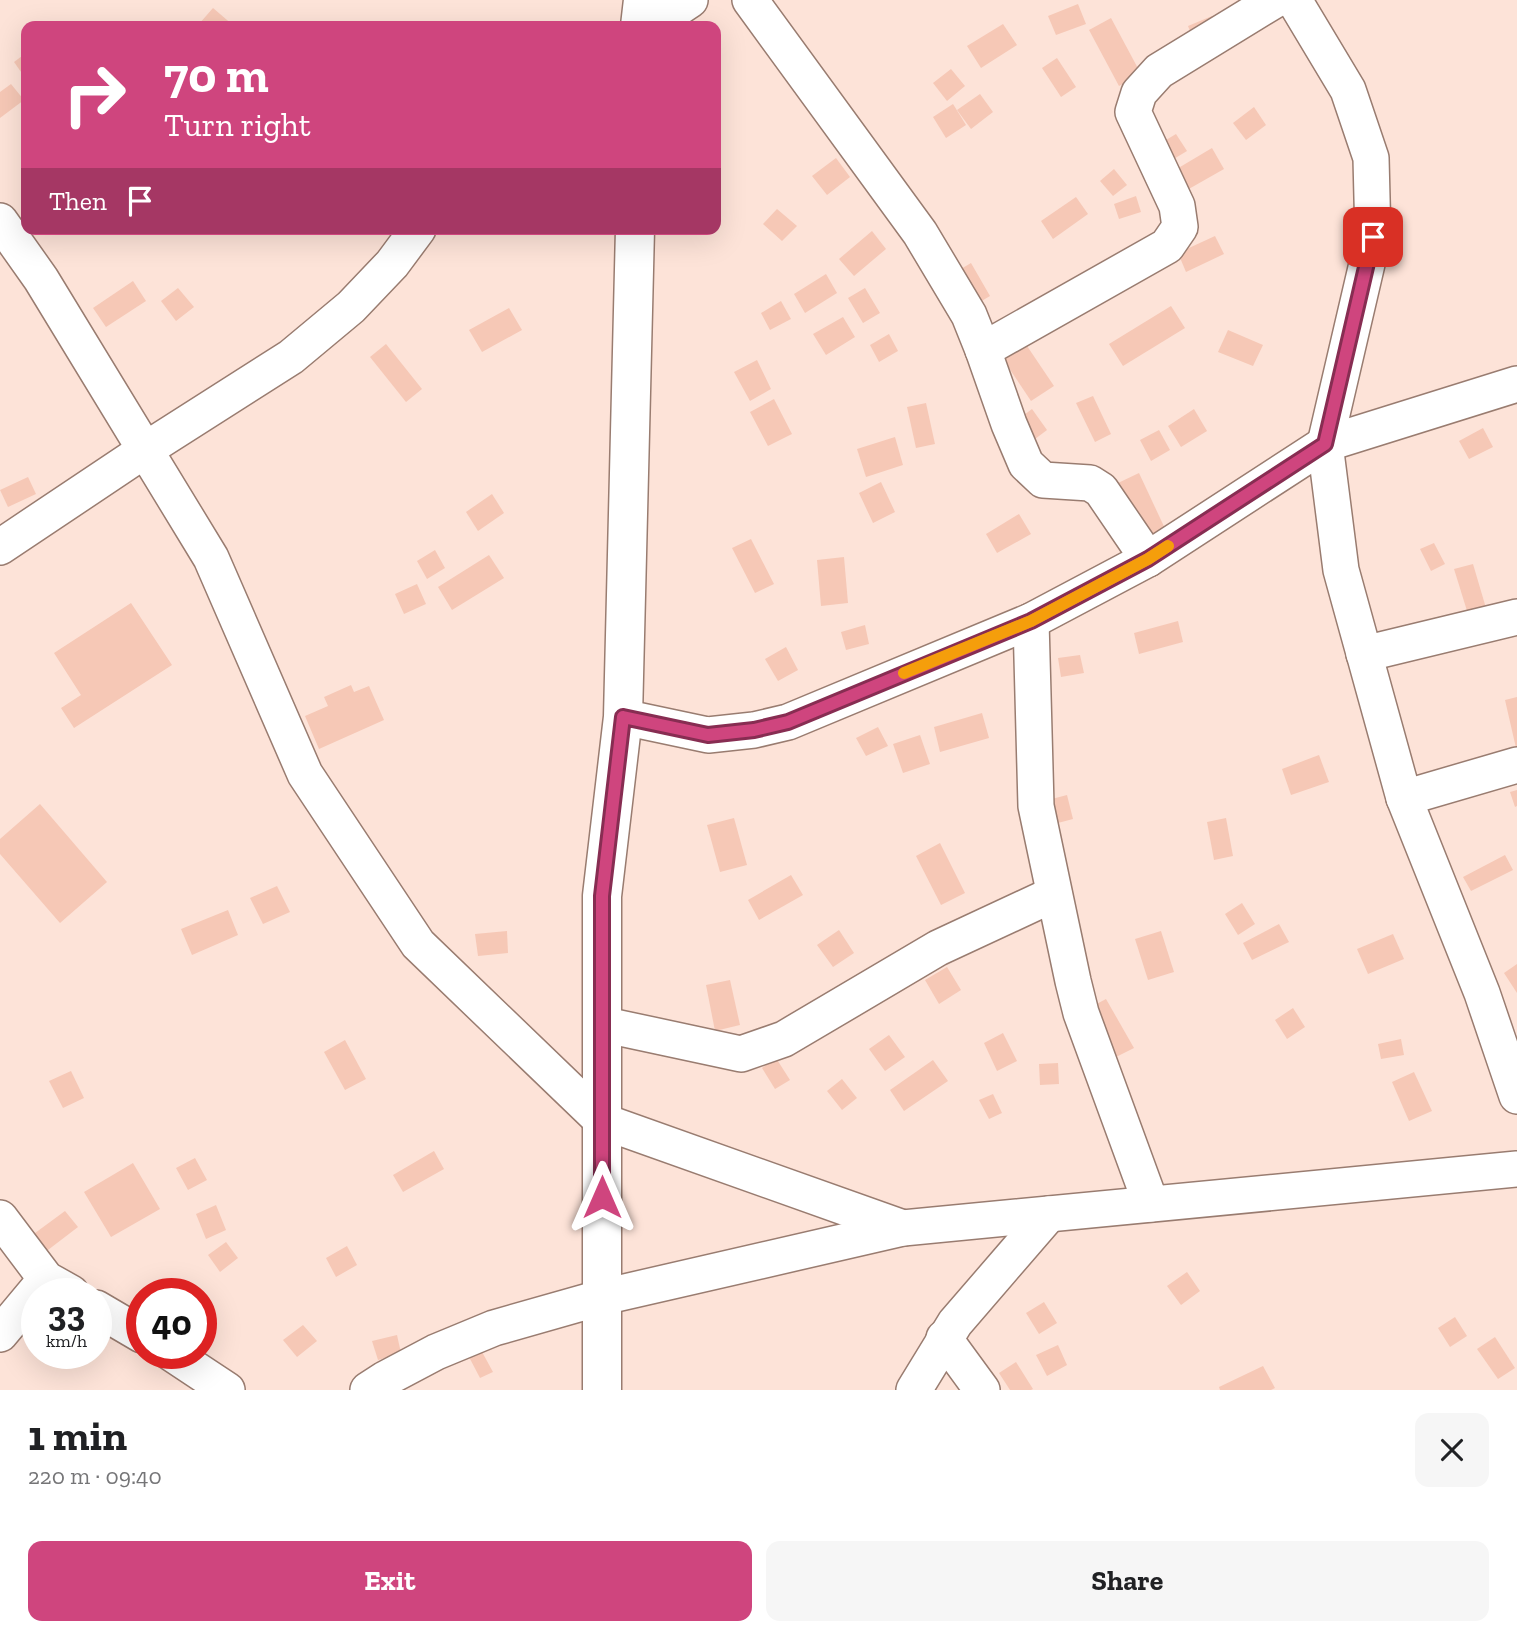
<!DOCTYPE html>
<meta charset="utf-8">
<style>
:root{--surface:#fff;--page:#f6f6f6;--text:#202124;--muted:#757577;--accent:#cf457e}
body{margin:0;font-family:"Zilla Slab",serif;background:var(--page);color:var(--text);height:100vh;display:flex;flex-direction:column;font-size:26px;white-space:nowrap}
*{box-sizing:border-box;margin:0}
p{font-size:23px;color:var(--muted)}
.icon{flex:none;width:38px;height:38px;fill:none;stroke:currentColor;stroke-width:2;stroke-linecap:round;stroke-linejoin:round}
.map{position:relative;height:1390px;overflow:hidden}
.details{display:flex;flex-direction:column;background:var(--surface);flex:1}
.details>*{flex:none}
.banner{position:absolute;left:21px;top:21px;width:700px;height:214px;border-radius:14px;box-shadow:0 7px 28px #0002;background:#cf457e;color:#fff;overflow:hidden}
.speed{position:absolute;left:21px;top:1278px;display:flex;gap:14px;font-size:35px;font-weight:700;text-align:center}
.speed>*{display:grid;place-content:center;width:91px;height:91px;border-radius:50%;background:var(--surface);box-shadow:0 7px 28px #0002;line-height:1}
.speed small{font-size:18px;font-weight:400}
.speed .limit{border:10px solid #d22;background:#fff;color:#111}
.pin{position:absolute;display:grid;place-items:center;width:60px;height:60px;color:#fff;margin:-30px;border-radius:14px;box-shadow:0 4px 10px #0006}
.me{position:absolute;width:77px;margin:-38px;rotate:0deg;stroke-linejoin:round;filter:drop-shadow(0 0 5px #0008)}
.turn{display:flex;align-items:center;gap:24px;height:147px;padding:0 28px;font-size:32px}
.turn .icon{width:91px;height:91px;stroke-width:2.5}
.turn b{display:block;font-size:49px;line-height:60px}
.then{display:flex;align-items:center;height:66px;padding:0 28px;background:#0003;gap:14px;font-size:26px}
.round{display:grid;place-items:center;flex:none;width:74px;height:74px;border-radius:14px;background:var(--page)}
.overview{display:flex;align-items:center;justify-content:space-between;height:119px;padding:0 28px}
h1{font-size:42px;font-weight:800;line-height:52px}
.primary-button{display:flex;gap:14px;margin-top:auto;padding:14px 28px}
.primary-button a{flex:1;height:80px;border-radius:14px;background:var(--accent);color:#fff;font-size:28px;font-weight:800;line-height:80px;text-align:center}
.primary-button a+a{background:var(--page);color:var(--text)}
.map>svg:first-child{display:block}
.building{fill:#f6c8b6}
.lines{fill:none;stroke-linecap:round;stroke-linejoin:round}
.minor-casing{stroke:#997c70;stroke-width:38}
.tertiary-casing{stroke:#997c70;stroke-width:41}
.minor{stroke:#fff;stroke-width:35}
.tertiary{stroke:#fff;stroke-width:38}
.route-casing{stroke:#872d52;stroke-width:18}
.route{stroke:#cf457e;stroke-width:12}
.slow{stroke:#f59e0b;stroke-width:12}
</style>
<div class="map">
<svg width="1517" height="1390" viewBox="0 0 1517 1390">
<rect width="100%" height="100%" fill="#fde3d8"/>
<g class="building">
<path d="M1078,4l8,20 -30,11 -8,-19z"/>
<path d="M213,8l21,18h-33l-2,-2z"/>
<path d="M1212,16l8,17 -25,11 -7,-18z"/>
<path d="M1111,18l30,56 -22,12 -30,-56z"/>
<path d="M1003,24l14,21 -36,23 -14,-22z"/>
<path d="M26,53v26l-12,-17z"/>
<path d="M1057,58l19,29 -15,10 -19,-29z"/>
<path d="M951,69l14,17 -18,15 -14,-18z"/>
<path d="M11,84l13,16 -24,18v-26z"/>
<path d="M980,94l13,18 -22,17 -14,-19z"/>
<path d="M953,104l13,21 -20,13 -13,-21z"/>
<path d="M1254,107l12,18 -20,15 -13,-17z"/>
<path d="M1176,134l11,17 -20,12 -11,-17z"/>
<path d="M1212,148l12,21 -37,21 -12,-20z"/>
<path d="M836,158l14,19 -23,18 -15,-19z"/>
<path d="M1114,169l13,16 -14,11 -13,-15z"/>
<path d="M1136,196l5,16 -22,7 -5,-15z"/>
<path d="M1076,197l12,17 -35,25 -12,-18z"/>
<path d="M777,209l20,17 -15,15 -19,-17z"/>
<path d="M872,231l14,18 -32,27 -15,-17z"/>
<path d="M1215,236l9,18 -38,18 -8,-19z"/>
<path d="M971,263l19,33 -22,13 -19,-33z"/>
<path d="M826,274l11,19 -32,20 -11,-19z"/>
<path d="M133,281l13,20 -40,26 -13,-19z"/>
<path d="M178,288l16,19 -18,14 -15,-20z"/>
<path d="M865,288l15,25 -17,10 -15,-25z"/>
<path d="M781,301l10,18 -21,11 -9,-17z"/>
<path d="M1171,306l14,22 -62,38 -14,-22z"/>
<path d="M509,308l13,22 -40,22 -13,-22z"/>
<path d="M843,317l12,20 -29,18 -13,-21z"/>
<path d="M1228,330l35,15 -10,21 -35,-14z"/>
<path d="M889,334l9,17 -19,11 -9,-17z"/>
<path d="M1023,340l31,46 -23,15 -30,-45z"/>
<path d="M386,344l36,45 -16,13 -36,-45z"/>
<path d="M757,360l14,29 -21,12 -16,-29z"/>
<path d="M1093,396l18,38 -16,8 -19,-39z"/>
<path d="M774,399l18,35 -24,12 -18,-34z"/>
<path d="M926,403l9,41 -19,4 -9,-41z"/>
<path d="M1032,409l15,21 -16,12 -15,-21z"/>
<path d="M1194,409l13,22 -26,16 -13,-21z"/>
<path d="M1483,428l10,19 -24,12 -10,-18z"/>
<path d="M1159,430l11,20 -19,11 -11,-21z"/>
<path d="M895,437l8,28 -37,12 -9,-28z"/>
<path d="M1139,473l29,62 -21,11 -29,-63z"/>
<path d="M28,477l8,17 -28,13 -8,-17z"/>
<path d="M881,482l14,30 -22,11 -14,-30z"/>
<path d="M492,494l12,19 -26,18 -12,-19z"/>
<path d="M1019,514l12,20 -34,19 -11,-19z"/>
<path d="M751,539l23,45 -19,9 -23,-45z"/>
<path d="M1434,543l11,21 -14,7 -11,-22z"/>
<path d="M435,550l10,18 -18,11 -10,-18z"/>
<path d="M489,555l15,23 -52,32 -14,-23z"/>
<path d="M844,557l4,46 -27,3 -4,-46z"/>
<path d="M1473,564l13,44 -18,6 -14,-45z"/>
<path d="M417,584l9,20 -22,10 -9,-20z"/>
<path d="M131,603l41,62 -98,63 -13,-20 20,-13 -27,-42z"/>
<path d="M1178,621l5,21 -44,12 -5,-21z"/>
<path d="M865,625l4,19 -23,6 -5,-18z"/>
<path d="M786,647l12,23 -20,11 -13,-22z"/>
<path d="M1080,655l4,18 -23,4 -3,-19z"/>
<path d="M351,685l3,7 15,-6 15,34 -65,29 -14,-33 23,-10 -4,-9z"/>
<path d="M1517,697v51h-1l-11,-48z"/>
<path d="M982,713l7,25 -49,14 -6,-25z"/>
<path d="M878,727l10,19 -22,10 -10,-18z"/>
<path d="M920,735l10,29 -27,9 -10,-29z"/>
<path d="M1319,755l10,27 -38,13 -9,-26z"/>
<path d="M1517,790v16l-2,1 -5,-15z"/>
<path d="M1067,795l6,24 -19,5 -6,-24z"/>
<path d="M40,804l67,78 -47,41 -60,-69v-15z"/>
<path d="M734,818l13,47 -27,7 -13,-47z"/>
<path d="M1226,818l7,38 -19,4 -7,-38z"/>
<path d="M940,843l25,50 -24,12 -25,-49z"/>
<path d="M1505,855l8,15 -42,21 -8,-14z"/>
<path d="M791,875l12,20 -44,25 -11,-20z"/>
<path d="M277,886l13,26 -27,12 -13,-26z"/>
<path d="M1242,903l13,21 -17,11 -13,-21z"/>
<path d="M228,910l10,25 -46,20 -11,-26z"/>
<path d="M1279,924l10,18 -37,18 -9,-17z"/>
<path d="M839,930l15,23 -21,14 -16,-22z"/>
<path d="M507,931l1,22 -30,3 -3,-22z"/>
<path d="M1161,931l13,41 -26,8 -13,-41z"/>
<path d="M1393,934l11,25 -36,15 -11,-25z"/>
<path d="M1517,964v29l-13,-20z"/>
<path d="M947,967l14,23 -22,14 -14,-24z"/>
<path d="M730,980l10,45 -25,6 -9,-46z"/>
<path d="M1106,999l28,49 -20,10 -27,-49z"/>
<path d="M1293,1008l12,19 -18,12 -12,-19z"/>
<path d="M1003,1033l14,28 -20,10 -13,-28z"/>
<path d="M889,1035l16,22 -20,14 -16,-22z"/>
<path d="M1401,1039l3,16 -23,4 -3,-15z"/>
<path d="M345,1040l21,39 -21,11 -21,-38z"/>
<path d="M776,1058l14,22 -15,9 -13,-21z"/>
<path d="M933,1060l15,21 -44,30 -14,-21z"/>
<path d="M1058,1063l1,21 -19,1 -1,-21z"/>
<path d="M71,1071l13,27 -21,10 -14,-27z"/>
<path d="M1414,1072l18,39 -23,10 -17,-39z"/>
<path d="M842,1079l15,19 -15,12 -15,-19z"/>
<path d="M993,1094l9,19 -13,6 -10,-19z"/>
<path d="M434,1151l10,18 -41,23 -10,-17z"/>
<path d="M195,1158l12,22 -19,10 -12,-22z"/>
<path d="M133,1163l27,46 -49,28 -27,-45z"/>
<path d="M216,1205l10,25 -20,9 -10,-25z"/>
<path d="M65,1211l13,16 -34,26 -13,-17z"/>
<path d="M226,1242l12,16 -18,14 -12,-17z"/>
<path d="M347,1246l10,19 -21,12 -10,-19z"/>
<path d="M1187,1272l13,19 -19,14 -14,-19z"/>
<path d="M1044,1302l13,21 -18,11 -13,-21z"/>
<path d="M1455,1317l12,19 -17,11 -12,-19z"/>
<path d="M303,1325l14,16 -20,16 -14,-17z"/>
<path d="M397,1335l4,18 -23,7 -6,-19z"/>
<path d="M1495,1337l20,31 -17,11 -21,-30z"/>
<path d="M1058,1345l9,20 -20,11 -11,-21z"/>
<path d="M481,1350l12,22 -13,6 -11,-21z"/>
<path d="M1016,1362l17,27 -2,1h-21l-11,-17z"/>
<path d="M1263,1366l12,22 -4,2h-51l-1,-3z"/>
</g>
<g class="lines">
<defs>
<g id="minor">
<path d="M750,0l170,233 49,82 14,35 26,74 17,40 17,16 47,3 11,7 47,69"/>
<path d="M1294,0l54,90 23,68 2,80 -48,206 16,126 63,228 78,195 35,103"/>
<path d="M651,26l39,-26"/>
<path d="M0,221l41,58 170,279 94,216 113,170 184,177 301,107"/>
<path d="M983,350l184,-104 13,-19 -3,-21 -44,-94 6,-19 20,-22 116,-71"/>
<path d="M0,547l145,-97 146,-93 60,-50 41,-43 26,-35"/>
<path d="M1031,621l5,185 37,175 8,32 70,191"/>
<path d="M1364,654l153,-37"/>
<path d="M623,717l85,18 46,-5 34,-8 243,-101 117,-62 177,-115 192,-60"/>
<path d="M1404,798l113,-33"/>
<path d="M601,1024l140,30 43,-15 154,-91 116,-54"/>
<path d="M0,1218l46,61 25,14"/>
<path d="M96,1308l46,27"/>
<path d="M0,1334l46,-55"/>
<path d="M944,1338l38,52"/>
<path d="M171,1353l56,37"/>
<path d="M368,1390l17,-11 51,-27 58,-24 109,-31 300,-69 614,-59"/>
<path d="M914,1390l41,-67 94,-109"/>
</g>
<g id="tertiary">
<path d="M640,26l3,-26"/>
<path d="M602,1390v-494l21,-179 12,-488"/>
</g>
</defs>
<use href="#minor" class="minor-casing"/>
<use href="#tertiary" class="tertiary-casing"/>
<use href="#minor" class="minor"/>
<use href="#tertiary" class="tertiary"/>
</g>
<g class="lines">
<defs>
<path id="route" d="M602,1197v-301l21,-179 85,18 46,-5 34,-8 243,-101 117,-62 177,-115 48,-207"/>
</defs>
<use href="#route" class="route-casing"/>
<use href="#route" class="route"/>
<path class="slow" d="M904,673l127,-52 117,-62 20,-13"/>
</g>
</svg>
<div class="speed"><div>33<small>km/h</small></div><div class="limit">40</div></div>
<div class="pin" style="left:1373px;top:237px;background:#d93025"><svg class="icon" aria-label="arrive" viewBox="0 0 24 24"><path d="M6 21V4h12l-3 4 3 4H6"/></svg></div>
<svg class="me" style="left:602px;top:1197px" viewBox="-20 -20 40 40"><path d="M0-17L14 15 0 8-14 15z" fill="#cf457e" stroke="#fff" stroke-width="4"/></svg>
<div class="banner">
<div class="turn"><svg class="icon" aria-label="right" viewBox="0 0 24 24"><path d="M7 20v-9h11M14 6l5 5-5 5"/></svg><div><b>70 m</b>Turn right</div></div>
<div class="then">Then<svg class="icon" aria-label="arrive" viewBox="0 0 24 24"><path d="M6 21V4h12l-3 4 3 4H6"/></svg></div>
</div>
</div>
<section class="details">
<div class="overview"><div><h1>1 min</h1><p>220 m · 09:40</p></div><a class="round"><svg class="icon" aria-label="close" viewBox="0 0 24 24"><path d="M6 6l12 12M18 6L6 18"/></svg></a></div>
<div class="primary-button"><a>Exit</a><a>Share</a></div>
</section>
